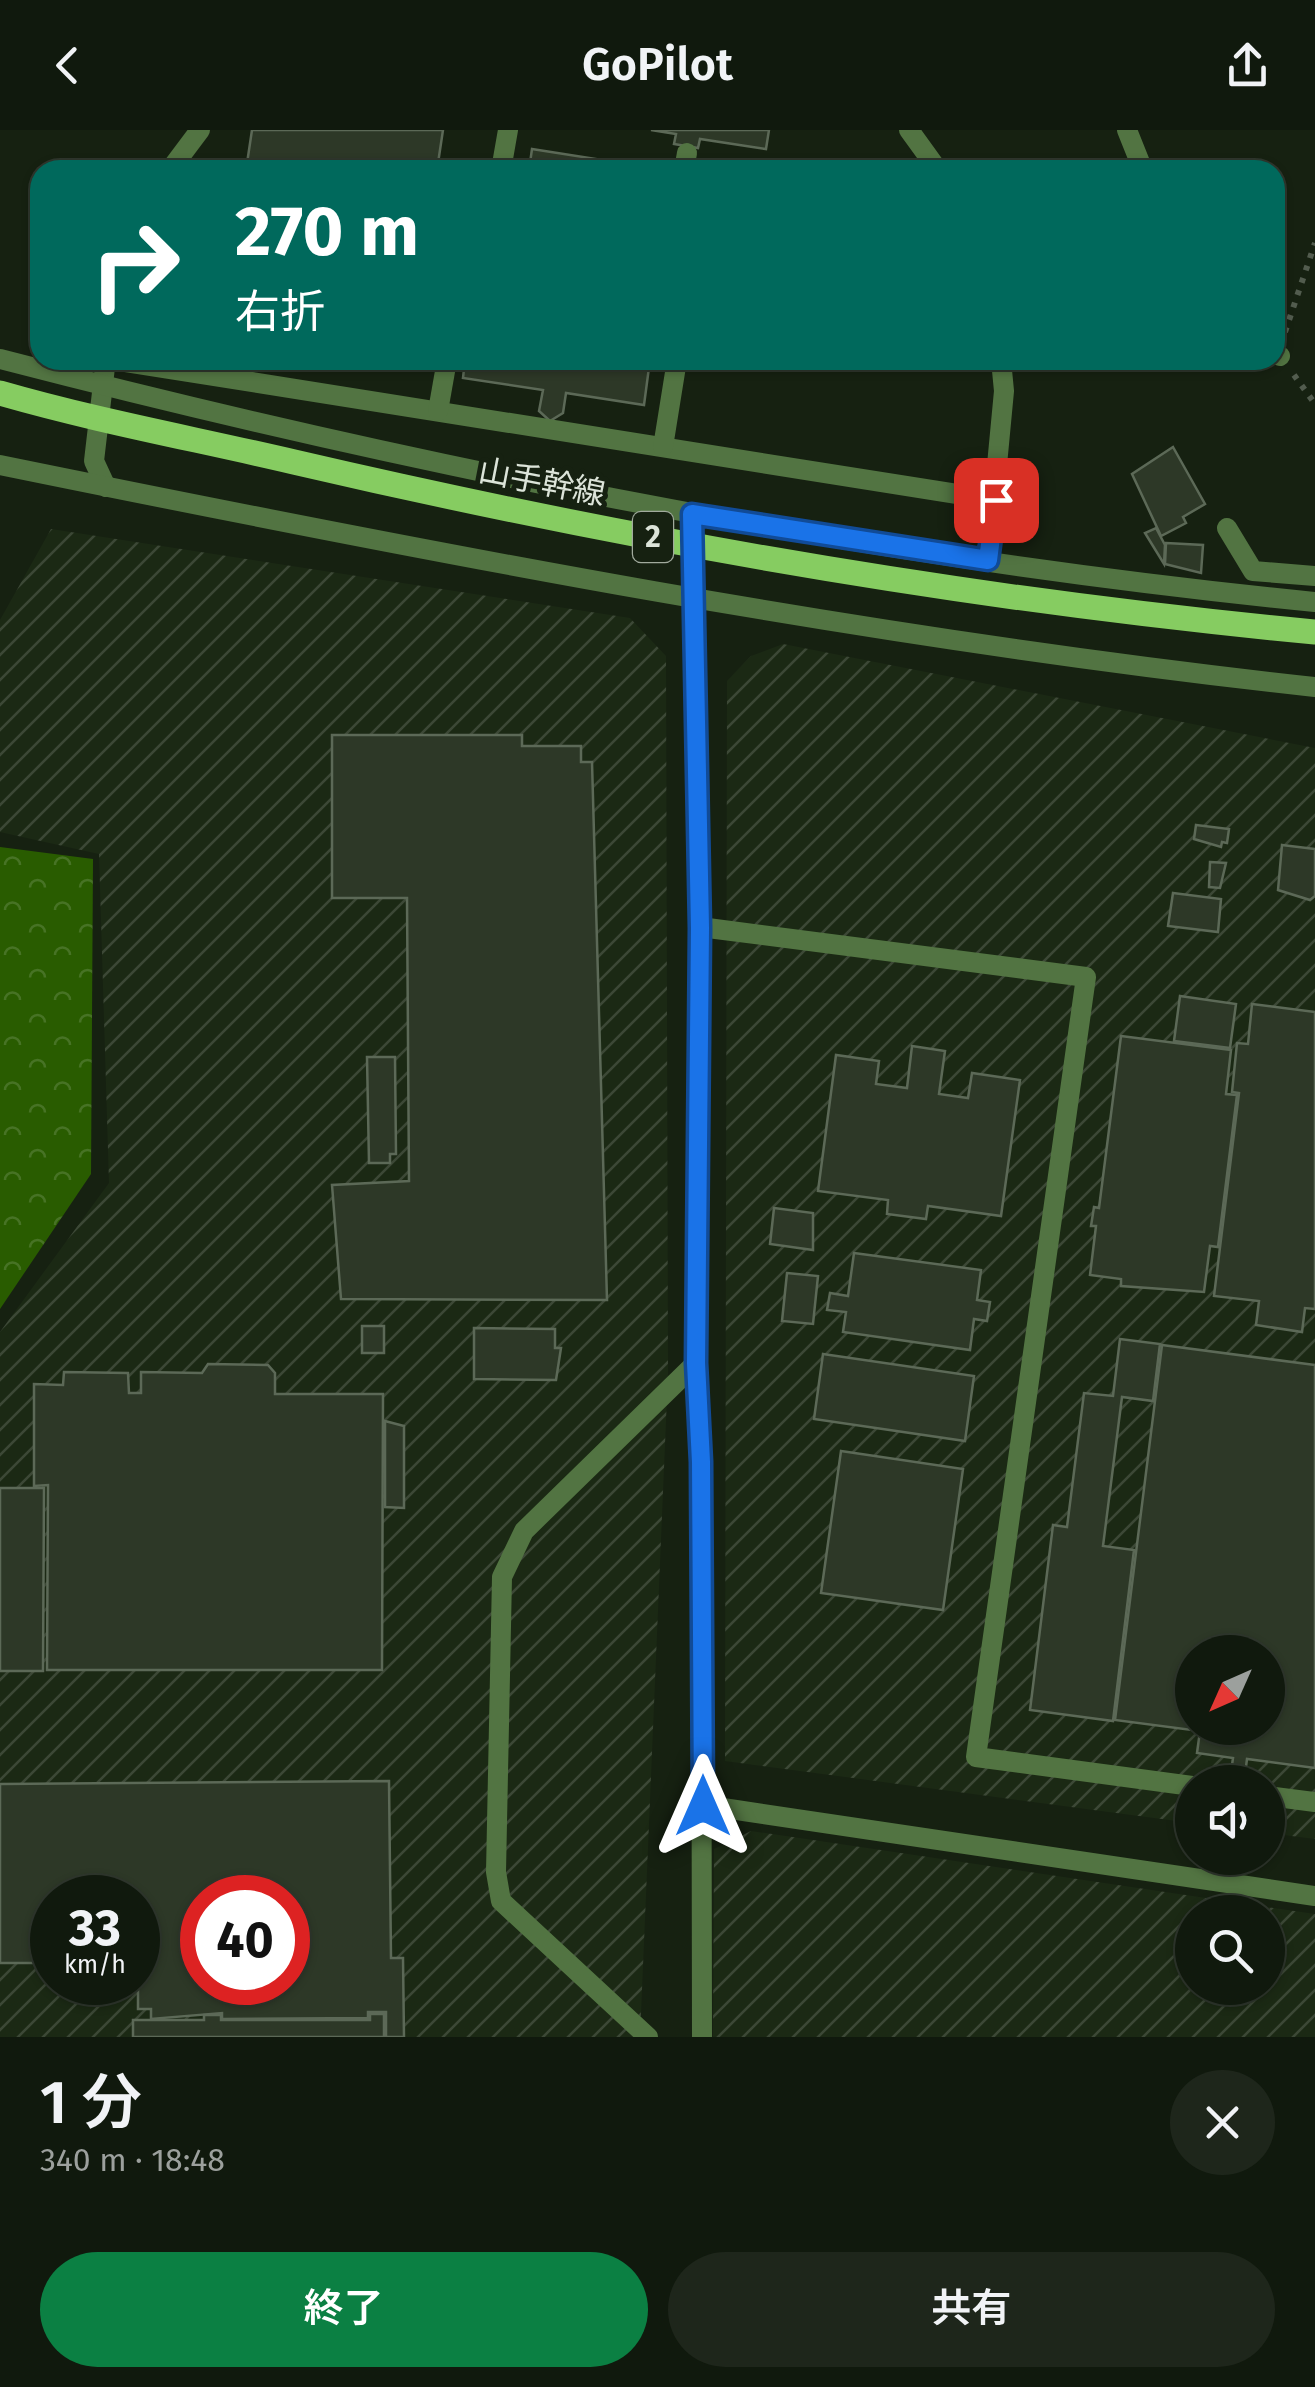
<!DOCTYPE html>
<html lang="ja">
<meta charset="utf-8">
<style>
:root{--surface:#10190d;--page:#1e261b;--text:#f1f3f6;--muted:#9ca09d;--line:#30382e;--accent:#0b8043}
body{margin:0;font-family:"Fira Sans","Noto Sans JP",sans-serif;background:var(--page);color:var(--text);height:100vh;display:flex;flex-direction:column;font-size:38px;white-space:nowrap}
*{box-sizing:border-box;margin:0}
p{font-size:32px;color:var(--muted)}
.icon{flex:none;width:55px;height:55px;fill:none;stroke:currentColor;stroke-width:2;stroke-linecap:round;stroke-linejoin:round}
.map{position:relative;height:1907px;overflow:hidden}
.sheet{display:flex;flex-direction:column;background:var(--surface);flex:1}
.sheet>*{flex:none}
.banner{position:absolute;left:30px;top:30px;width:1255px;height:210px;border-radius:30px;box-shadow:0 2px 8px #0004,0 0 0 2px var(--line);background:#00695c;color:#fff;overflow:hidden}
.needle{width:65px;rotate:225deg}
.tools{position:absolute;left:1175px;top:1505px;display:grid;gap:20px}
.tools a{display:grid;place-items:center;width:110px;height:110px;border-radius:50%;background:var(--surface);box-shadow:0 2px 8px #0004,0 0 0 2px var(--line);font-size:50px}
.speed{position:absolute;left:30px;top:1745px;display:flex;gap:20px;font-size:50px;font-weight:700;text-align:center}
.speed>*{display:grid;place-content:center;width:130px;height:130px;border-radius:50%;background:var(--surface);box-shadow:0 2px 8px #0004,0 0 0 2px var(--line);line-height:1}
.speed small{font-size:25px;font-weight:400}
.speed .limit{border:15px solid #d22;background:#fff;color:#111}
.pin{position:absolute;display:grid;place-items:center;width:85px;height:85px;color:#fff;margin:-42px;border-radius:20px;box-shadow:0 5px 15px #0006}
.me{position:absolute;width:110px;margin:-55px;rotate:0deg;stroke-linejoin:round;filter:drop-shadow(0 0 8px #0008)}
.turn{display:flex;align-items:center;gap:35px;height:210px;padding:0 40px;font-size:45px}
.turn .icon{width:130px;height:130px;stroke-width:2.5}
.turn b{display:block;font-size:70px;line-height:85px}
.round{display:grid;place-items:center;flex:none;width:105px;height:105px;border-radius:52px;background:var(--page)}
.overview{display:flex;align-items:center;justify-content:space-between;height:170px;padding:0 40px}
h1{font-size:60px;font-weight:600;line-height:75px}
.primary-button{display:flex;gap:20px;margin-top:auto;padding:20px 40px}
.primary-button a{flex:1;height:115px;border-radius:60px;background:var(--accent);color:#fff;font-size:40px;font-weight:600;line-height:115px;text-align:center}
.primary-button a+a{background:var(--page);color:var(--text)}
header{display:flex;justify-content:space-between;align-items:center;height:130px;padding:0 40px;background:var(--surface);font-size:45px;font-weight:600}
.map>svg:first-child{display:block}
.industrial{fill:url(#industrial-furrows);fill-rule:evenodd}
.forest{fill:url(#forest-crowns)}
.building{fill:#2d3827;stroke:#5c6957;stroke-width:2.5;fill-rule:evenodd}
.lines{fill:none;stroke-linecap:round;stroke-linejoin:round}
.path{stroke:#525c4e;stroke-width:6;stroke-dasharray:5 8;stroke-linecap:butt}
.service{stroke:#527442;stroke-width:20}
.minor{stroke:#527442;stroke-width:20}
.tertiary{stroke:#527442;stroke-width:20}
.primary-bridge{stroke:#86cc61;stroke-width:25}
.route-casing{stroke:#114b97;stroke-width:25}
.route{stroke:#1a73e8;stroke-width:18}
.labels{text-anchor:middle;stroke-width:10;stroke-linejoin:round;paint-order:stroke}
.shield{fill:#162111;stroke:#a1aa9d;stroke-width:2.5}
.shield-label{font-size:30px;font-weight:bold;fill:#dce4d9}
.street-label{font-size:32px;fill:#dce4d9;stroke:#162111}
</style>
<header><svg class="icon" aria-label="back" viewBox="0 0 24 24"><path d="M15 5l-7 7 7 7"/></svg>GoPilot<svg class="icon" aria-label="share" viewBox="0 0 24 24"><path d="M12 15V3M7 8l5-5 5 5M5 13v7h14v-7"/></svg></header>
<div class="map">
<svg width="1315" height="1907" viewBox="0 0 1315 1907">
<defs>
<pattern id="industrial-furrows" width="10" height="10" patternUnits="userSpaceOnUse" patternTransform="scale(2.5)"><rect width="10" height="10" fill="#1b2914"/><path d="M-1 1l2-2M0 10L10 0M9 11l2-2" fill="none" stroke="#3c4836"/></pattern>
<pattern id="forest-crowns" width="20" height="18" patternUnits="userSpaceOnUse" patternTransform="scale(2.5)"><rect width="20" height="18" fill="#295c00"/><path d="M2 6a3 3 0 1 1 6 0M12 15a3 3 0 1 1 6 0" fill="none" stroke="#477325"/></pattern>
</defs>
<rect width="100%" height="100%" fill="#162111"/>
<g class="industrial">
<path d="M51,399l579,89 36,38 2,717 -28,664h-640v-705l109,-149 -10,-329 -99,-22v-212zM52,1768h86v84h-86zM202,1768h86v84h-86z"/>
<path d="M783,514l532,104v1091l-47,-6v-51h-76v41l-467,-62 2,-1080 24,-25zM1192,1522h76v76h-76z"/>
<path d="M751,1701l564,83v123h-602l1,-188zM1192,1782h76v76h-76z"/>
</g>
<path class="forest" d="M0,717l93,12 -2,315 -91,135z"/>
<g class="building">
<path d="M252,0h191l-6,40h-191z"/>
<path d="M651,0h118l-3,19 -66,-10 -2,9 -24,-4 2,-10z"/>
<path d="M532,19l115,18v3h-118z"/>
<path d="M465,230h185l-6,45 -78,-12 -3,20 -13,8 -11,-10 4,-21 -80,-12z"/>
<path d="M1173,317l32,57 -22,13 3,6 -25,13 -29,-62z"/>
<path d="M1156,398l9,17 -1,19 -19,-31z"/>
<path d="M1166,413l37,2 -2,28 -36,-9z"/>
<path d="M332,605h190v11h59v16h11l15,538 -266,-1 -9,-114 77,-4 -2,-283h-75z"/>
<path d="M1196,695l33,4 -2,14 -5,-1 -1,5 -27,-8z"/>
<path d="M1282,715l33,4v47l-5,4 -32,-10z"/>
<path d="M1210,732l16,1 -6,25 -11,-1z"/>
<path d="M1173,763l48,6 -3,33 -50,-6z"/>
<path d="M1180,866l56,8 -6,44 -56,-7z"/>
<path d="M1252,874l63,8v297l-10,-1 -3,24 -46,-7 3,-24 -45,-5 25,-203 -7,-1 5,-49 11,1z"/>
<path d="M1121,906l110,14 -5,44 11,1 -19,152 -8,-1 -6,46 -83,-6v-7l-31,-4 6,-49h-5l3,-19 5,1z"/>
<path d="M912,916l33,5 -6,43 29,4 4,-25 48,7 -19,136 -73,-10 -2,13 -39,-5 1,-14 -70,-9 18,-136 43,6 -3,23 31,4z"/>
<path d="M367,927h28l1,97h-6v9h-21z"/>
<path d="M774,1078l39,5v37l-43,-6z"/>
<path d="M854,1123l127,17 -4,30 13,2 -3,19 -13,-2 -4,31 -127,-18 3,-20 -19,-2 3,-17 18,3z"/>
<path d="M787,1143l31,3 -5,48 -31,-3z"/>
<rect x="362" y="1196" width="22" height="27"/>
<path d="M474,1198l81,1v19h6l-5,32 -82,-1z"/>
<path d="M1120,1209l40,5 -7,57 -31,-4 -19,149 31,4 -21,171 -83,-11 23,-185 14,2 17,-134 29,3z"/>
<path d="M1162,1215l153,20v403l-68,-9 -2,15 -14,-2 2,-14 -36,-5 3,-22 -85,-11zM1192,1522h76v76h-76z"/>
<path d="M823,1224l151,22 -9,65 -151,-22z"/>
<path d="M208,1234l60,1 7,8v21h108l-1,276h-335l1,-185 -14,1v-102l29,1 1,-13 64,1 1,20h12v-21l61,1z"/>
<path d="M385,1291l19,5v82l-19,-1z"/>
<path d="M841,1321l122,18 -20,141 -122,-17z"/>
<path d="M0,1358h44l-1,183h-43z"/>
<path d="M389,1651l2,177h12l1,79h-18v-25h-18v6l-146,1v-6l-71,6v-10h-13v-111h-86v65h-52v-179zM202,1768h86v84h-86z"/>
<path d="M370,1884h14v23h-251v-17h71v-5h17v5h149z"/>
</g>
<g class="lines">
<g class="path">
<path d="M1285,202l30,-89"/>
<path d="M1294,245l21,29"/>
</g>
<g class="service">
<path d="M909,0l29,40"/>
<path d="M1127,0l16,40"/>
<path d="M170,40l30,-40"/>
<path d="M501,40l7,-40"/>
<path d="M684,40l3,-17"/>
<path d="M1275,224l5,2"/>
<path d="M113,230l882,140"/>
<path d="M105,237l-11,94 12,26"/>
<path d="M438,281l9,-51"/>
<path d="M663,317l14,-87"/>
<path d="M1227,398l26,43 62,5"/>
<path d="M988,430l16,-169 -3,-31"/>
<path d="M700,797l386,50 -110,780 216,29"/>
<path d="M1268,1666l47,6"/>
<path d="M648,1907l-147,-136 -5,-29 6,-295 22,-46 172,-168"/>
</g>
<g class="minor">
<path d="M0,229c432,112 871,199 1315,243"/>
<path d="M0,335c436,89 873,174 1315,222"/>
</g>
<g class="tertiary">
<path d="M692,384l8,413 -4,436 5,99 1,575"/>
<path d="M703,1675l612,91"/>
</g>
<path class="primary-bridge" d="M0,263c97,28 196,46 294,69 335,78 678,138 1021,170"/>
</g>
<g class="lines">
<defs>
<path id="route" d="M703,1676l-2,-344 -5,-99 4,-435 -8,-414 296,46 8,-60"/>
</defs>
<use href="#route" class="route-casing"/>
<use href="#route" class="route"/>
</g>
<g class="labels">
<rect class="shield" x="633" y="382" width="40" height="50" rx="8"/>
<g class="shield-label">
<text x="653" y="417">2</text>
</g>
<g class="street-label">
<text transform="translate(542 352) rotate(11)" y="11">山手幹線</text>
</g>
</g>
</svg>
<div class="tools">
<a><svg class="needle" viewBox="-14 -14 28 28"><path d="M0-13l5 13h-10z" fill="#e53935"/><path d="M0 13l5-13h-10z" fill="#9ca09d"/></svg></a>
<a><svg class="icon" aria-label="sound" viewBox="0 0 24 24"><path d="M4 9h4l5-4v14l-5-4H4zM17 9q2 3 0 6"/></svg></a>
<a><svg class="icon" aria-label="search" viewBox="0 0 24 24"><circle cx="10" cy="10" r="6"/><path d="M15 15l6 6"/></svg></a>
</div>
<div class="speed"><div>33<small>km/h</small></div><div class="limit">40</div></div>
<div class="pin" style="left:996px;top:370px;background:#d93025"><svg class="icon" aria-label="arrive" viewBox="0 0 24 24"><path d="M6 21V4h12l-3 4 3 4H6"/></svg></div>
<svg class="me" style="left:703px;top:1676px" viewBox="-20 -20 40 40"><path d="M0-17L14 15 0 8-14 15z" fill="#1a73e8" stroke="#fff" stroke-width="4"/></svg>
<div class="banner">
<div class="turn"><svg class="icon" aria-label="right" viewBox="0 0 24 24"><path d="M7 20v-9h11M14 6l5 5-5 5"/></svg><div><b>270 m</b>右折</div></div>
</div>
</div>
<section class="sheet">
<div class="overview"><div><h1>1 分</h1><p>340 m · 18:48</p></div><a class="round"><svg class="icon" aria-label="close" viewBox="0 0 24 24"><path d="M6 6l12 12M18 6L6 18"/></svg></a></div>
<div class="primary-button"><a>終了</a><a>共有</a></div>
</section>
